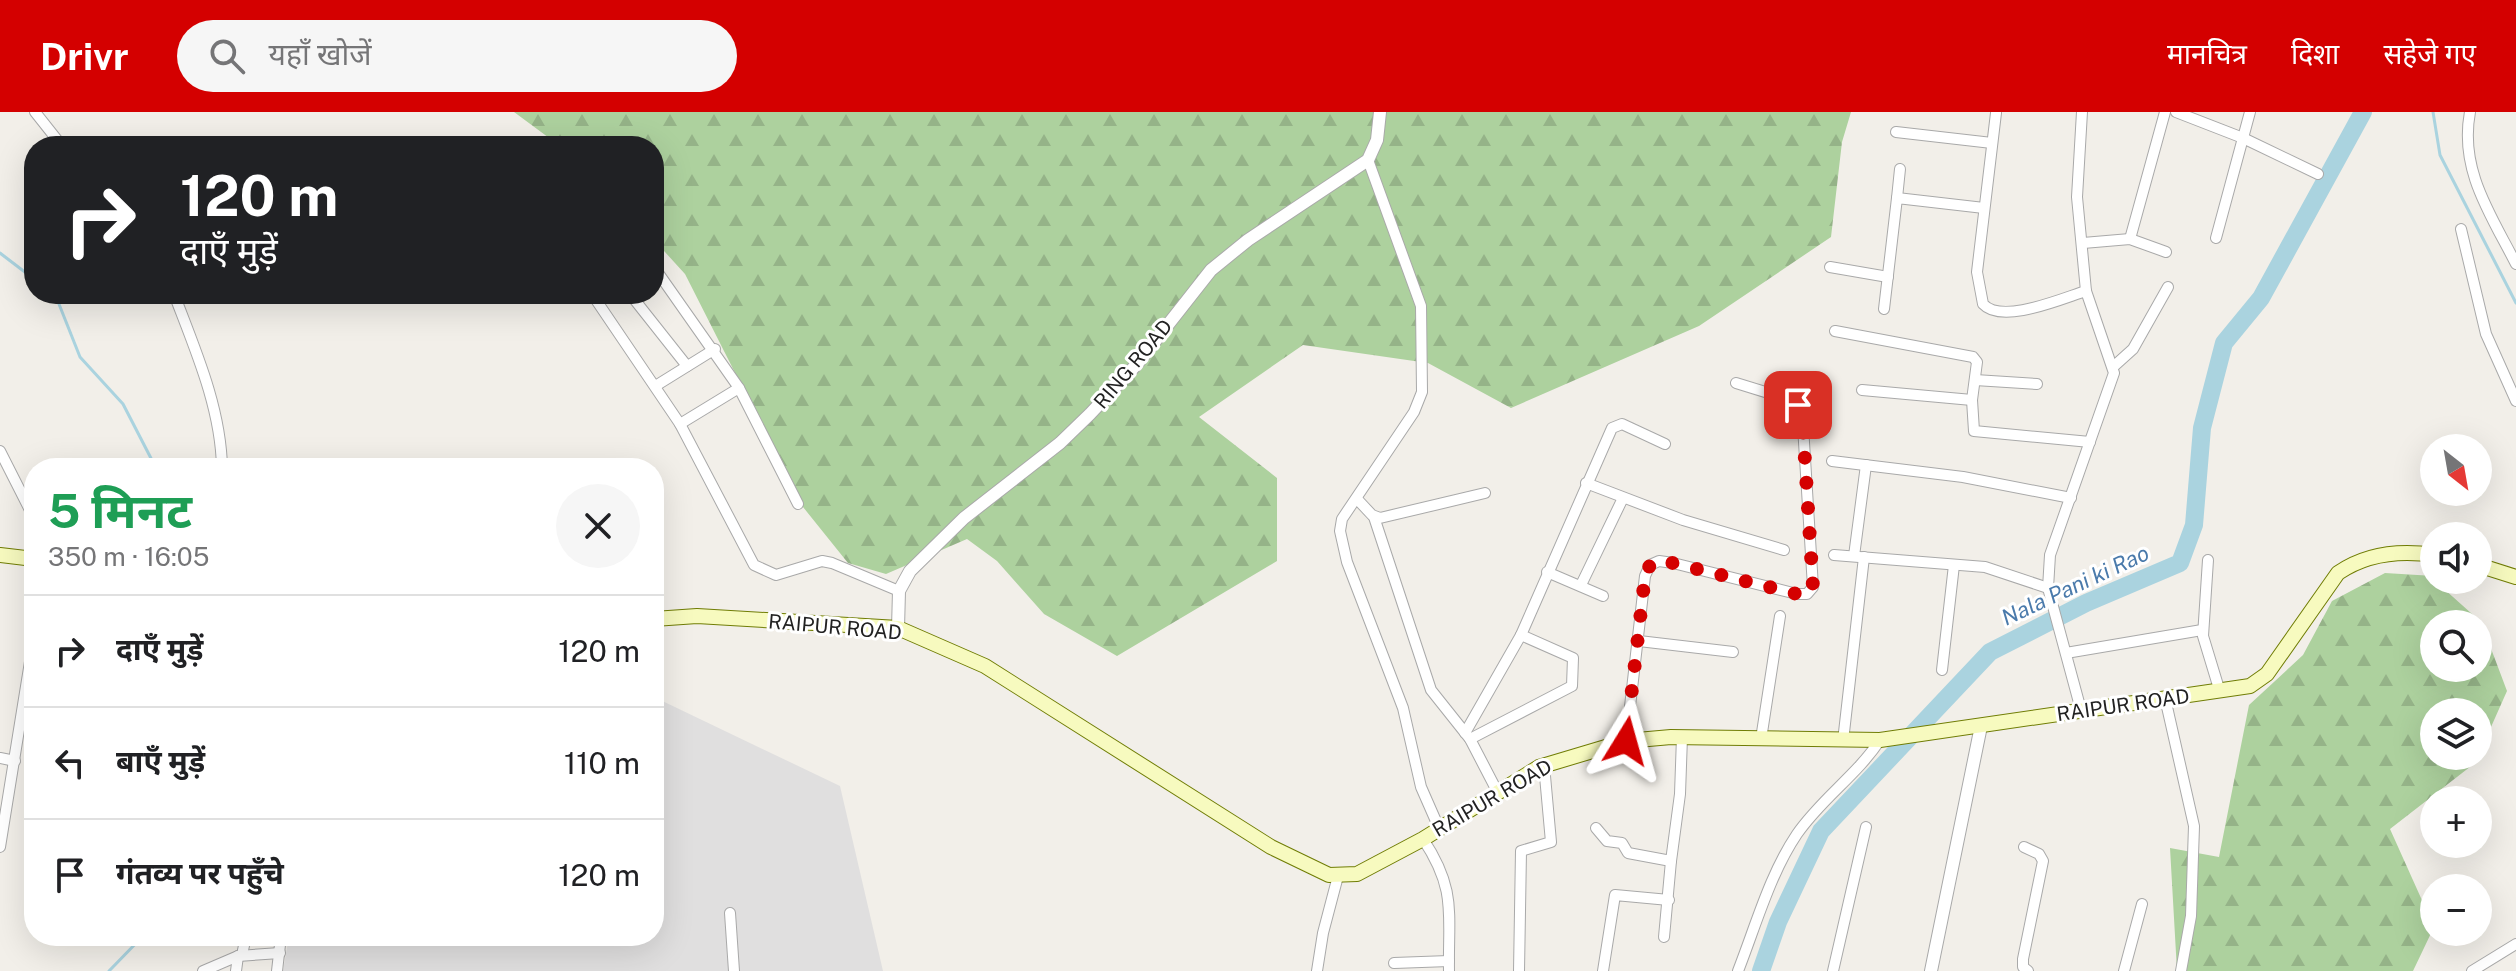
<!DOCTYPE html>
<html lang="hi">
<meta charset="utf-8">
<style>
:root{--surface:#fff;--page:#f6f6f6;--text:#202124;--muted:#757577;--line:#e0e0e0;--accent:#d40000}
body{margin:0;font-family:"Public Sans","Noto Sans Devanagari",sans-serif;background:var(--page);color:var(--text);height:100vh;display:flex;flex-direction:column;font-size:30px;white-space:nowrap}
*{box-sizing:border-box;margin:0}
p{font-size:26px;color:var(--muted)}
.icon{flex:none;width:44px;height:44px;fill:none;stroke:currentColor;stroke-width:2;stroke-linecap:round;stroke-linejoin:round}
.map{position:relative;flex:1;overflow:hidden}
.sheet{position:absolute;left:24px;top:346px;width:640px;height:488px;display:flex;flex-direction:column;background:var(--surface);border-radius:32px;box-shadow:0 8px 32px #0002}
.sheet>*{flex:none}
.guide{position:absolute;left:24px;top:24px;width:640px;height:168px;border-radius:32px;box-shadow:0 8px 32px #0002;background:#202124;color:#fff;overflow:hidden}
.needle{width:52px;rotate:149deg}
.fabs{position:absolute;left:2420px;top:322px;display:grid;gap:16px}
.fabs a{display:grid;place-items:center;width:72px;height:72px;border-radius:50%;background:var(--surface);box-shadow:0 8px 32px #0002;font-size:40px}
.pin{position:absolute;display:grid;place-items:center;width:68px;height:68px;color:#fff;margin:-34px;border-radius:16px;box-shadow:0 4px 12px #0006}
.me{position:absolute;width:88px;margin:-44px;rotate:8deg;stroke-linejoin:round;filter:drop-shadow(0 0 6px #0008)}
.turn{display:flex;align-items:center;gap:28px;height:168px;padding:0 24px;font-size:36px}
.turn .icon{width:104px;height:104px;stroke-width:2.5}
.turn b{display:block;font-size:56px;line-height:68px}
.round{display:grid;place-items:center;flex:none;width:84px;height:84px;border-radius:42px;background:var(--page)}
.head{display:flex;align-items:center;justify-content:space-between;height:136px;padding:0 24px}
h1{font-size:48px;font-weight:700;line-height:60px;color:#1e9e55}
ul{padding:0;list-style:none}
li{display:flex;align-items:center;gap:24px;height:112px;padding:0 24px;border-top:2px solid var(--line)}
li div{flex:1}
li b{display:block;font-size:30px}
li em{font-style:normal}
header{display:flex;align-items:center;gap:48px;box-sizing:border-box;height:112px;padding:0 40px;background:var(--accent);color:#fff}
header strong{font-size:38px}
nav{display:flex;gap:44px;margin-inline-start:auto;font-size:28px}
.search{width:560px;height:72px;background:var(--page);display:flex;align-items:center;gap:20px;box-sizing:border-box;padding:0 28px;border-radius:44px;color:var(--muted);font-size:30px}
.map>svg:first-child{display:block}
.residential{fill:#e0dfdf}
.forest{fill:url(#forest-firs);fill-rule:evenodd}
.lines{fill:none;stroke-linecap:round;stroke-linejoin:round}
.stream{stroke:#aad3df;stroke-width:3}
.river{stroke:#aad3df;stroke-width:18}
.minor-casing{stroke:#a9a9a9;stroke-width:12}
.tertiary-casing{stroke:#a9a9a9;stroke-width:14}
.secondary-casing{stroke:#707d05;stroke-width:16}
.minor{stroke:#fff;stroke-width:10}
.tertiary{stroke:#fff;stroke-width:12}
.secondary{stroke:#f7fabf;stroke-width:14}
.route{stroke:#d40000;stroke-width:14;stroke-dasharray:0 25.2}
.labels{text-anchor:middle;stroke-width:6;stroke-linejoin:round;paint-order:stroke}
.street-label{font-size:20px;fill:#222;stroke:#fff}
.water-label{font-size:22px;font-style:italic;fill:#4a7aab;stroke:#fff}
</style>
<header>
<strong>Drivr</strong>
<div class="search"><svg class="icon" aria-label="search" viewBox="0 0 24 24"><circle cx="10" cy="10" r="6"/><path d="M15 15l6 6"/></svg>यहाँ खोजें</div>
<nav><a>मानचित्र</a><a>दिशा</a><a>सहेजे गए</a></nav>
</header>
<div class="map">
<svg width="2516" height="859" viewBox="0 0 2516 859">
<defs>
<pattern id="forest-firs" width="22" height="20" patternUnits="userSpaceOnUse" patternTransform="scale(2)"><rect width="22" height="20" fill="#add19e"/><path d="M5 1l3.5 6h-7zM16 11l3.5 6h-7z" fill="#95b388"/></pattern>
</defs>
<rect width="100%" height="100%" fill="#f2efe9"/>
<path class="residential" d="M654,585l186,89 43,185h-600l6,-35h365z"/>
<g class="forest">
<path d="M514,0h1337l-9,30 -11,95 -132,89 -188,82 -83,-45 -125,-18 -104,72 78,61v83l-160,95 -73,-42 -47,-53 -30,-22 -81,35 -38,-11 -45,-56 -118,-233 -31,-34v-94h-94z"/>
<path d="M2385,461l49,3v4l47,42 26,69 -32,72 -85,66 44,98 -21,44h-236l-7,-123 49,9 30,-152 54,-50 29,-54zM2434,512h44v44h-44zM2434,600h44v44h-44z"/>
</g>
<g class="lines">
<g class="stream">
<path d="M2433,0l7,43 76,148"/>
<path d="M0,141l34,26"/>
<path d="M55,182l25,63 43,47 33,64"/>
<path d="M109,859l34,-35"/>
</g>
<path class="river" d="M1761,859l17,-49 43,-91 169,-179 96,-49 94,-40 14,-38 8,-97 22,-85 37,-45 102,-186"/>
<defs>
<g id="minor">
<path d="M35,0l27,34"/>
<path d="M2176,0l67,26 75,36"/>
<path d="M2470,0c-11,58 21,103 46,152"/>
<path d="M1996,1l-19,159 6,32c19,21 80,-6 103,-13"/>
<path d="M1896,20l96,11"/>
<path d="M1368,48l53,146 1,86 -8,20 -72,107 -2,12 7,31 56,146 18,79 18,41"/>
<path d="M1897,86l3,-29"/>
<path d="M2461,117l25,105 30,67"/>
<path d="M2216,126l34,-126"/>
<path d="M2130,127l35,-127"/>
<path d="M2083,131l47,-4 36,13"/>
<path d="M654,155l85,121 59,116"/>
<path d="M1830,155l58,10"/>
<path d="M174,182c21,55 47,114 48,174"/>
<path d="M592,182l88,130 74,141 22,10 46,-14 10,2 67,28"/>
<path d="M630,182l57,72"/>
<path d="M1884,197l13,-111 87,10"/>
<path d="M1835,219l138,26 4,5 -5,38 2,31 116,11"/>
<path d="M2113,255l20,-18 35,-62"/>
<path d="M1975,268l62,4"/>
<path d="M657,273l58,-36"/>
<path d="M1862,278l110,10"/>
<path d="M680,312l59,-36"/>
<path d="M0,339l34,67"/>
<path d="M1832,349l131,16 108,21"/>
<path d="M1586,371l97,37 101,30"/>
<path d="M1357,387l15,16 8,3 105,-25"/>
<path d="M1374,405l57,173 39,49 27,52"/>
<path d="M1834,443l151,12 63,21"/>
<path d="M1854,444l12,-91"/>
<path d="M2208,448l-5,76 17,56"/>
<path d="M1547,460l56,24"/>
<path d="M1581,473l42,-87"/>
<path d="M1639,529l94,11"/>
<path d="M2066,541l136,-23"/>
<path d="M1942,558l12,-105"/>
<path d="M2165,586l29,128 -3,90 -10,55"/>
<path d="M2081,598l-33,-122 2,-33 64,-182 -28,-82 -9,-94 5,-85"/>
<path d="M1465,621l56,-98"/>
<path d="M1470,627l102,-53 1,-28 -52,-23 91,-207 10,-4 43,20"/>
<path d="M1761,627l19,-123"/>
<path d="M1626,629l19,-165 5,-11 9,-4 14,2 124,31h10l6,-7 -11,-177 -11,-10 -55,-17"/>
<path d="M1843,629l21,-184"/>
<path d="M0,646l15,3"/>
<path d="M1596,716l11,13 15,2 6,10 43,8 9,-67 2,-57"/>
<path d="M1423,727c34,51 25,75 26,132"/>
<path d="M0,735l34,-210"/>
<path d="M2024,735l15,7 4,7 -20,98v8l5,4"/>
<path d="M730,801l4,58"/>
<path d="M1664,825l7,-76"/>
<path d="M242,843l4,-19"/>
<path d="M1394,851l55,-2"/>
<path d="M203,859l35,-15 42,-3"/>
<path d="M236,859l2,-15"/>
<path d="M277,859l4,-35"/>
<path d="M1317,859l6,-38 15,-57"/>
<path d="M1519,859l2,-120 30,-9 -7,-77"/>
<path d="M1603,859l12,-76 54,5"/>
<path d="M1738,859c18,-46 32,-97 59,-137 24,-35 60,-59 83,-94"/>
<path d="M1833,859l33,-144"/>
<path d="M2124,859l18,-67"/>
<path d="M2472,859l44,-27"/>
</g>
<g id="tertiary">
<path d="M898,516l1,-37 11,-20 54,-53 96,-75 30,-29 47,-50 74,-94 37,-30 120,-80 9,-20 3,-28"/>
<path d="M1931,859l50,-245"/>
</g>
<g id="secondary">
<path d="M0,443l34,4"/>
<path d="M2478,453l38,12"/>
<path d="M654,507l43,-3 201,12 87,38 286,181 58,28 28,-1 66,-35 116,-72 87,-26 45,-4 209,3 370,-54 17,-12 71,-101c29,-20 62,-23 96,-18"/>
</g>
</defs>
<use href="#minor" class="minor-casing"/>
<use href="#tertiary" class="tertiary-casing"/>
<use href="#secondary" class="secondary-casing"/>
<use href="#minor" class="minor"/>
<use href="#tertiary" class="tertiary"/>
<use href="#secondary" class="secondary"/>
</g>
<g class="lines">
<path class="route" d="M1626,629l19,-165 5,-11 9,-4 14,2 124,31h10l6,-7 -11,-174 -4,-8"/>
</g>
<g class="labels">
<g class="street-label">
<text transform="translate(1133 252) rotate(-50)" y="7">RING ROAD</text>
<text transform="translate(835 515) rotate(5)" y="7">RAIPUR ROAD</text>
<text transform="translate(2123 593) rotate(-8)" y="7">RAIPUR ROAD</text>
<text transform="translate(1492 686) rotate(-30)" y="7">RAIPUR ROAD</text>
</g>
<g class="water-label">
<text transform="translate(2075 473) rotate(-25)" y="8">Nala Pani ki Rao</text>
</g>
</g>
</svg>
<div class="fabs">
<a><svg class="needle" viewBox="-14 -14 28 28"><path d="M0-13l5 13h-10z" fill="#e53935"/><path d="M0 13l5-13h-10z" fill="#757577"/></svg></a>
<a><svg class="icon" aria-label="sound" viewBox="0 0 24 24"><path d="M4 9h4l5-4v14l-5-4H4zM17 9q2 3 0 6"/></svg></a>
<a><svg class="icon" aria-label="search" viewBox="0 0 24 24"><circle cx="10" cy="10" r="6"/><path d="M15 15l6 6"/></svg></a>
<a><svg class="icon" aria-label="layers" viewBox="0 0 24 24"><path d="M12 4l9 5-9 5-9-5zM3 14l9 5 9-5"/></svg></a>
<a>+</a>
<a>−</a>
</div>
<div class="pin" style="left:1798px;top:293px;background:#d93025"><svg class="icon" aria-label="arrive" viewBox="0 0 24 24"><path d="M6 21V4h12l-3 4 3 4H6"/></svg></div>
<svg class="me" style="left:1626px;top:629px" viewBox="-20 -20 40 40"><path d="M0-17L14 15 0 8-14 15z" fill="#d40000" stroke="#fff" stroke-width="4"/></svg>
<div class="guide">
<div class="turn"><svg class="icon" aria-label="right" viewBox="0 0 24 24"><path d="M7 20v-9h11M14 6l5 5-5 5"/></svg><div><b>120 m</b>दाएँ मुड़ें</div></div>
</div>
<section class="sheet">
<div class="head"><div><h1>5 मिनट</h1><p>350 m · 16:05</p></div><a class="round"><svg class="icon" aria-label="close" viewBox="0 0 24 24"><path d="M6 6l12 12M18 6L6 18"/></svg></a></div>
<ul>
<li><svg class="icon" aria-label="right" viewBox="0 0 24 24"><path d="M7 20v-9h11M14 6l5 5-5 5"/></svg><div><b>दाएँ मुड़ें</b></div><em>120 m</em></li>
<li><svg class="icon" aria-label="left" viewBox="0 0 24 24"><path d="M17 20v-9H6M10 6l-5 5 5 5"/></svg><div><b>बाएँ मुड़ें</b></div><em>110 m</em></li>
<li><svg class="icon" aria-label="arrive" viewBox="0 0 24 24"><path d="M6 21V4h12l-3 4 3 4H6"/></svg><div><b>गंतव्य पर पहुँचे</b></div><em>120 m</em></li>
</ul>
</section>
</div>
